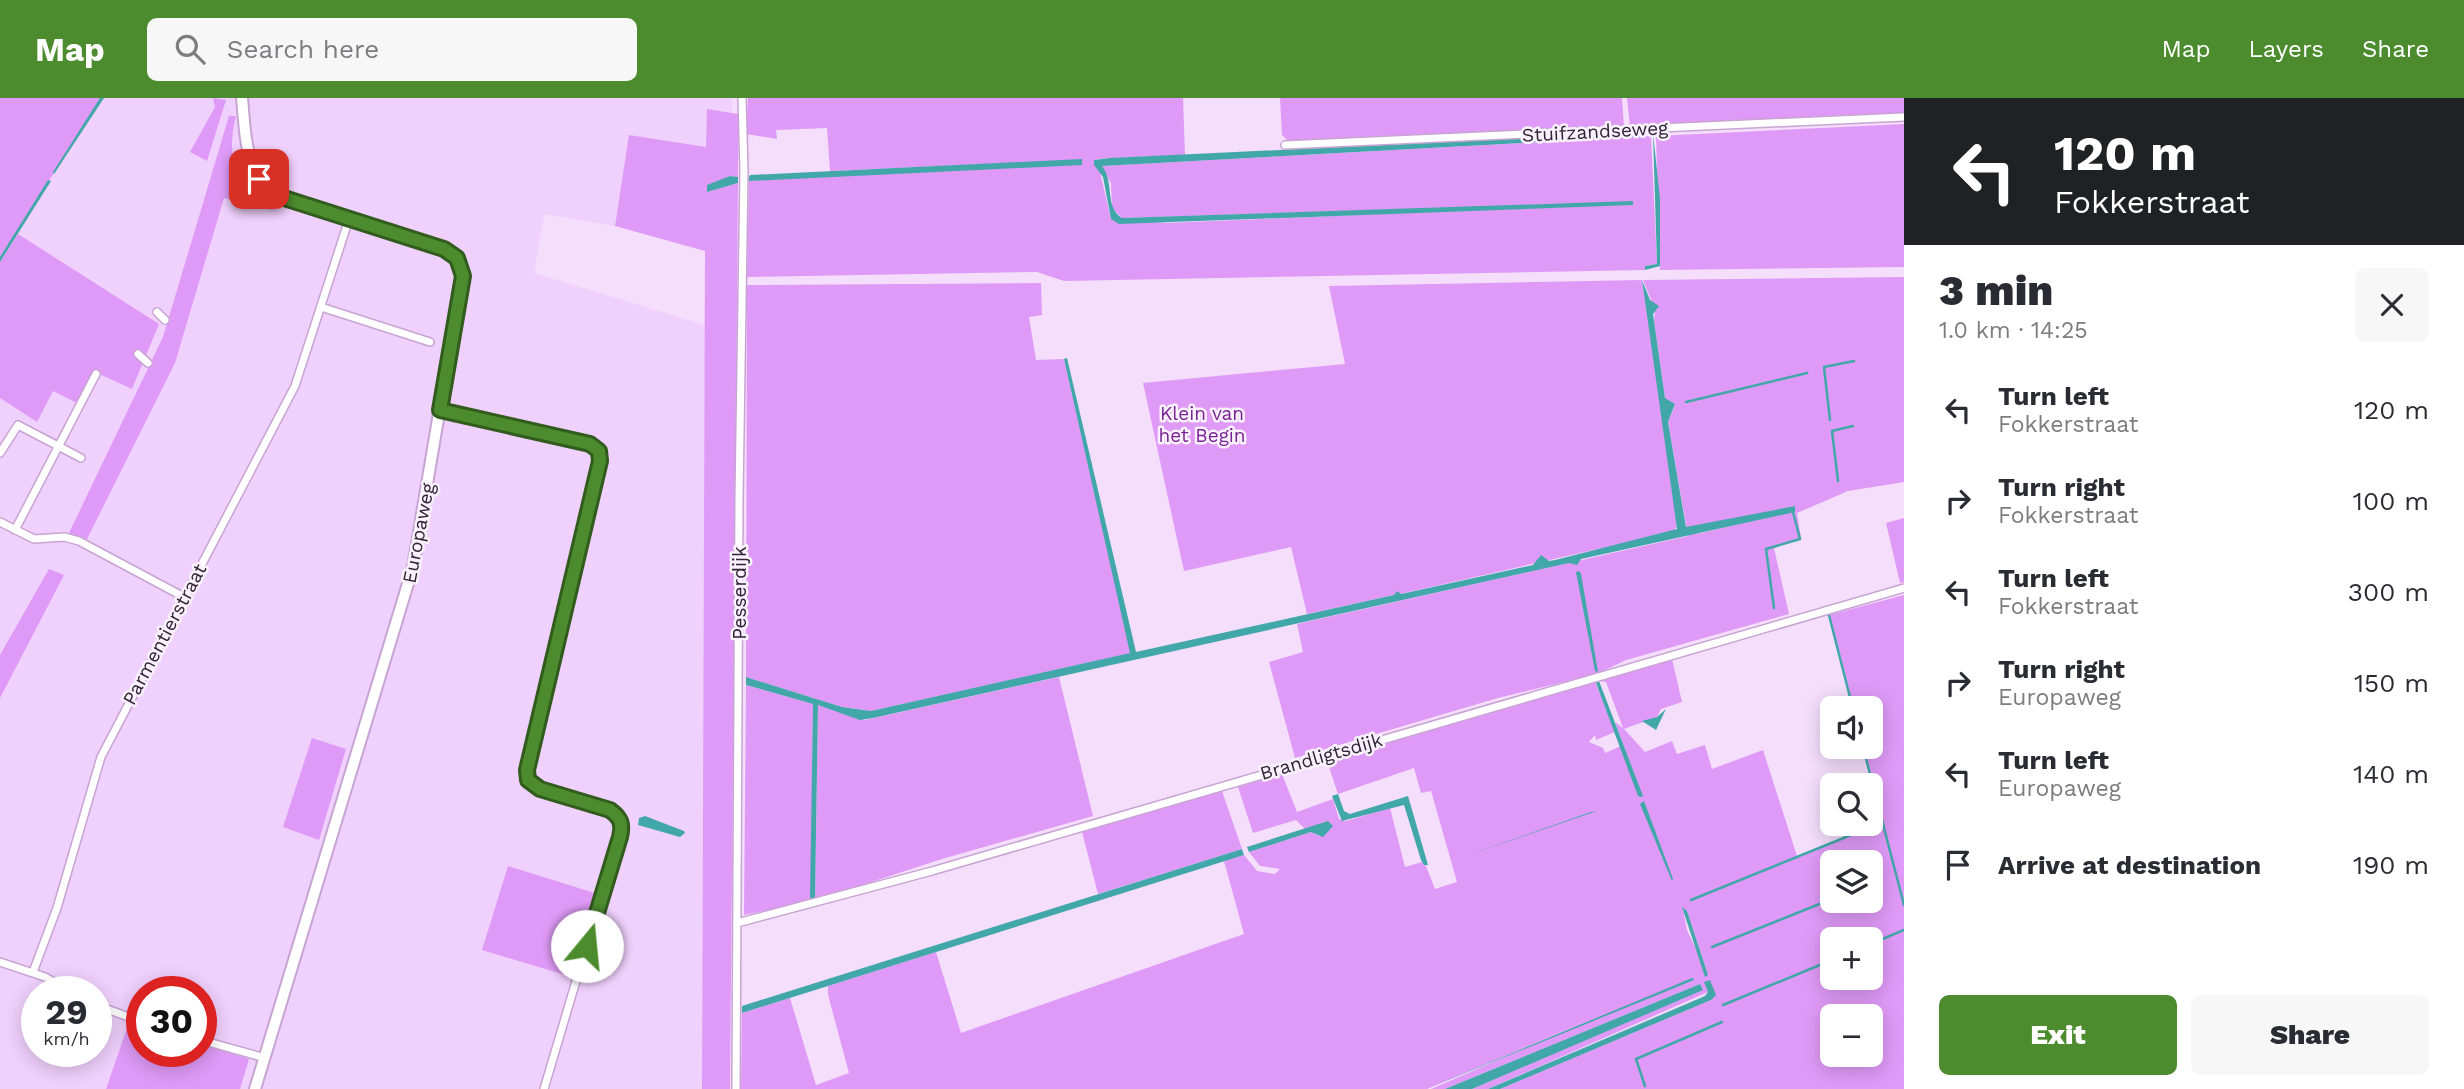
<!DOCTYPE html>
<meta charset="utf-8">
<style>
:root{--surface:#fff;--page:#f7f7f7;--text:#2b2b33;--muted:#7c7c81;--accent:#4d8c2e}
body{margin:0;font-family:"Work Sans",sans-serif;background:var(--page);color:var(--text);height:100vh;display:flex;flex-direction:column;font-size:26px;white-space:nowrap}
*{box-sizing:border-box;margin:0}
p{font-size:23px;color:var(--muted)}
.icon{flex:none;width:38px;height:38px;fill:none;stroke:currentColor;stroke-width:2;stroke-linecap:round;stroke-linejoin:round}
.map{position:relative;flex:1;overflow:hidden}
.side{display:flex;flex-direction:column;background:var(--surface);width:560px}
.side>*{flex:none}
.top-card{background:#202124;color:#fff;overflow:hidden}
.fabs{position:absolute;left:1820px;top:598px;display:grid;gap:14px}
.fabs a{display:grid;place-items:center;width:63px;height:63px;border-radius:10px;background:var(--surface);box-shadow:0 4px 18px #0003;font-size:35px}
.speed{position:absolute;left:21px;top:878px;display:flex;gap:14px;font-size:35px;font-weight:700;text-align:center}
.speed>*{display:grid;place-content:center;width:91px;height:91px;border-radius:50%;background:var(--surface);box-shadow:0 4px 18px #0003;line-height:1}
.speed small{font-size:18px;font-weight:400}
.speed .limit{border:10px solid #d22;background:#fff;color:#111}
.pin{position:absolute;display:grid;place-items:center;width:60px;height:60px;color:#fff;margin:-30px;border-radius:14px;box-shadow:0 4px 10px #0006}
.me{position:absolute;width:77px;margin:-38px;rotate:17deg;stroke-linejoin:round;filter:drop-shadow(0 0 5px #0008)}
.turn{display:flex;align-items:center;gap:24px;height:147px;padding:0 35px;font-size:32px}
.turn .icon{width:91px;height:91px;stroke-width:2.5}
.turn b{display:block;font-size:49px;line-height:60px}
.round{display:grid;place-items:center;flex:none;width:74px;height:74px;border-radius:10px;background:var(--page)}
.head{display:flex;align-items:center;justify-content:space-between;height:119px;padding:0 35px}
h1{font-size:42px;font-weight:800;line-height:52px}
.cta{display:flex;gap:14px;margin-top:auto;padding:14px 35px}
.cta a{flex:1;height:80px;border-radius:10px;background:var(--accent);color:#fff;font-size:28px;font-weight:800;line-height:80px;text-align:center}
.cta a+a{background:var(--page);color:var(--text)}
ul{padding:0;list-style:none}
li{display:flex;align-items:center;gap:21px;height:91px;padding:0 35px}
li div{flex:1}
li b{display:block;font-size:26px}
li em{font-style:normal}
header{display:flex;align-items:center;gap:42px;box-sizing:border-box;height:98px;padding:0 35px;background:var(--accent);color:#fff}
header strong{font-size:33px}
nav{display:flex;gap:38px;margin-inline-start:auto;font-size:24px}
.search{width:490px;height:63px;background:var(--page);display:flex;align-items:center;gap:18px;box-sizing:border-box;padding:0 24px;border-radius:10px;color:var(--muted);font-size:26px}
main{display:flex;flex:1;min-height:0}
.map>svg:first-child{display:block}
.built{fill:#f0d0fc;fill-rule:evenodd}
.green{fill:#df9af7;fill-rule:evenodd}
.water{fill:#42a7a9}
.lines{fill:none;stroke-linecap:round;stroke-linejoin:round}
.stream{stroke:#42a7a9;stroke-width:2.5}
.street-casing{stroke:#c7a4d3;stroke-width:10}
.primary-casing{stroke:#c7a4d3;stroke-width:14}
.street{stroke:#fff;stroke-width:7}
.primary{stroke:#fff;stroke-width:10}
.route-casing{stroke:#325b1e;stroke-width:18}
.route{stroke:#4d8c2e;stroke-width:12}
.labels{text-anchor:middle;stroke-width:5;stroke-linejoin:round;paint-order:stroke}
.street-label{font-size:19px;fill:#312436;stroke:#f9f1fb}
.park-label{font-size:19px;fill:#7a2295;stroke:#f9f1fb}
</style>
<header>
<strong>Map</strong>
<div class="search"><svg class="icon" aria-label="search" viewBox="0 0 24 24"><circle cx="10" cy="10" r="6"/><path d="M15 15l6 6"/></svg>Search here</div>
<nav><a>Map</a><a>Layers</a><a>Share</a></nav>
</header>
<main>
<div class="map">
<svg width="1904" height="991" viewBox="0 0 1904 991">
<rect width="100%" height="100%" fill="#f4defc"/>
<path class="built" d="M0,0h732v15l-25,-4v83l-82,-25 -10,59 -71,-12 -10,59 171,52 -3,764h-702zM37,894h59v60h-59zM142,894h59v60h-59z"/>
<g class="green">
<path d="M0,0h102l-102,159z"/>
<path d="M213,0l13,2 -19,61 -17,-9 25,-45z"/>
<path d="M748,0h435l2,57 -88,4 14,60 56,4 309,-13 -73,-1 -281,9 -10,-10 -1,-25 -10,-17 550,-30 6,128 -12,2v4l-581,11 -27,-9 -290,5 2,-96 334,-21 -253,11 -3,-43 -51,2 1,9 -31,-5z"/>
<path d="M1280,0h342l2,28 -335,16 -7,-7z"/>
<path d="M1627,0h277v16l-274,12z"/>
<path d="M707,11l31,5v63l-8,-1 -23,10v6l31,-9 -8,906h-28l3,-838 -90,-25 14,-91 77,12z"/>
<path d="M229,18h7c-11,42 0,74 40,95l-52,-13 -49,165 -89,178 -17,-8 94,-196z"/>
<path d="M1904,26v143l-244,3 -4,-134z"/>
<path d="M18,136l141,90 -27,65 -37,-17 -16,32 -26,-13 -16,31 -37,-24v-136z"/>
<path d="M1904,179v205l-56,9 -51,22 4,25 -27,10 15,66 -163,46 -29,14 -99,24 -203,60 -26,-96 34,-10 -6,-28 391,-88 -20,-114 7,-17 -10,-7 -11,-77 1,-11 -12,-30zM1795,408v5l-98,23v-7z"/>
<path d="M1642,182l36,245 -5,7 -273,62 -3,-3 -3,4 -87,19 -16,-67 -107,24 -41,-188 202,-19 -16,-78z"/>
<path d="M1041,185l1,32 -13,2 7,43 28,-1 67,294 -260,58 -29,-4 -96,-30 1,-392z"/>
<path d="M1904,420v64l-4,1 -14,-60z"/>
<path d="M49,471l15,6 -64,123v-43z"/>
<path d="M1904,497v494h-404l211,-89 -3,-8 -220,97h-16l230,-99 -2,-6 -255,105h-14l170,-74 -174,74h-686l1,-76 48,-15 26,87 33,-12 -21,-78v-9l108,-34 25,81 283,-99 -20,-73 20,-6 13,16 18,3 5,-5 -20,-3 -11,-14 62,-20 9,4 8,-15 -23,8 -9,-9 -43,13 -15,-46 44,-13 15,38 36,-13 6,20 7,2 44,-13 15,59 17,-5 4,4 9,23 22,-7 -26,-91 -10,2 -7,-25 -76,26 -11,-33 345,-102 10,43 -21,7 -4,8 -33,12 21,23 27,-11 5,13 28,-9 7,24 51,-19 34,106 84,-33 -18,-76h8v-38h-18l-24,-94zM1599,583l7,1 17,46 -8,-6 27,74 -4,-1 -17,-49 -16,7 -2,-5 -14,-6 6,-7 1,5 19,-8 -19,-48zM1832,765h39v38h-39zM1683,811l4,2 21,64 -21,-45zM1832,842h39v38h-39zM1832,919h39v38h-39z"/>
<path d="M1059,579l34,139 -151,43 -132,43 -66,13 2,-230 67,19 -2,196 4,-1 3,-194 47,15z"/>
<path d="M312,640l34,11 -27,91 -36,-13z"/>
<path d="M1222,693l20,58 -144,45 -16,-62z"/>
<path d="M508,768l90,28 -26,83 -90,-27z"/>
<path d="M129,924l13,4v26h59v-8l48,15 -9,30h-134z"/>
</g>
<g class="water">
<path d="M100,0h4l-50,76 -1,-2z"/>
<path d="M1639,35l8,3 -545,30c13,16 2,41 20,52l511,-17v4l-514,19 -8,-5 -8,-42 -9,-12v-5l16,-2z"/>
<path d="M1653,35l7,66v67l-15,4v-4l12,-2z"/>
<path d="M1082,61v6l-333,16v-4l1,-2z"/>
<path d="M730,78l8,1v6l-31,9v-7z"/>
<path d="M48,82l3,1 -51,81v-5z"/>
<path d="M1642,182l8,20 9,6 -6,8 12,84 10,6 -7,18 18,105 109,-21v6l-214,47 -4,6 -8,-2 -696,155 -13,2 -42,-15 -3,194 -5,2 3,-197 -67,-19v-8l96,30 29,4 259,-58 -66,-294 3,-1 69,294 258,-57 3,-4 4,3 132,-29 8,-10 8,6 6,-1 122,-31z"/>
<path d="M1579,473l2,3 17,98 -3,-1 -19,-99z"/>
<path d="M1599,583l44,115 -1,1 -4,-1 -42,-113z"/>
<path d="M1666,611l-10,21 -14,-9 15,-4z"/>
<path d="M1338,696l6,17 6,3 58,-18 20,69h-4l-3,-5 -17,-55 -62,16 -10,-25z"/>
<path d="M1644,703l29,78 -1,2 -32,-77z"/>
<path d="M1597,713l-140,48 134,-47z"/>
<path d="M645,718l39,15 1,2 -5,4 -42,-12 1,-7z"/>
<path d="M1328,723l5,5 -10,11 -12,-5 -62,20 -2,-5z"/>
<path d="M1242,751l2,6 -502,158v-7z"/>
<path d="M1682,809l5,4 21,64 -3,2z"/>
<path d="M1692,880l2,2 -268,109z"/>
<path d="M1710,882l6,15 -5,5 -211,89h-12l217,-93 3,-4 -4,-10z"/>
<path d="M1700,886l3,6 -231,99h-27z"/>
</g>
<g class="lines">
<g class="stream">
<path d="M1686,304l121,-29"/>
<path d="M1830,322l-6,-53 30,-6"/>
<path d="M1838,383l-6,-50 21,-5"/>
<path d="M1774,510l-8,-59 34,-10 -7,-27"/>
<path d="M1829,517l24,94"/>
<path d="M1863,649l41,158"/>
<path d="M1871,785l8,-3"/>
<path d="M1691,802l160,-65"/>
<path d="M1871,846l33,-14"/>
<path d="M1712,849l120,-48"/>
<path d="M1723,907l109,-45"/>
<path d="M1645,988l-9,-27 86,-37"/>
</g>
<defs>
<g id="street">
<path d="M1285,47l619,-28"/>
<path d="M321,209l109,35"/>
<path d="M157,214l8,8"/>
<path d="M138,256l10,9"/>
<path d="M440,312l150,35 9,6 1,10 -73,309 1,10 12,9 70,21 9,7 3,9 -78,263"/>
<path d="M0,355l18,-28 63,33"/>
<path d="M0,424l34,17 30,-2 15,4 105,56"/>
<path d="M15,432l81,-156"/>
<path d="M737,825l195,-52 972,-283"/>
<path d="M0,864l45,15 27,15"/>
<path d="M33,874l24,-64 44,-151 194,-371 54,-167"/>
<path d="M96,907l46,17"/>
<path d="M201,942l64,18"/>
<path d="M736,991l3,-591 5,-327 -2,-73"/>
</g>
<path id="primary" d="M242,0c4,40 2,85 47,101l160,53 10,8 4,11 -50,296 -158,522"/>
</defs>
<use href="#street" class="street-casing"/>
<use href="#primary" class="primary-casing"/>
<use href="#street" class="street"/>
<use href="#primary" class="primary"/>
</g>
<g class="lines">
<defs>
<path id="route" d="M259,81l22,18 163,52 13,9 6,18 -23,134 150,34 9,7 1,10 -73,309 1,10 12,9 70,21c11,8 13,14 10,27l-33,109"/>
</defs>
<use href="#route" class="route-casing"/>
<use href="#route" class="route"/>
</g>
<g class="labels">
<g class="street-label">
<text transform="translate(1595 33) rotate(-3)" y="7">Stuifzandseweg</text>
<text transform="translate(418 435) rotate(-79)" y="7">Europaweg</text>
<text transform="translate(739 495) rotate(-90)" y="7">Pesserdijk</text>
<text transform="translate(164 536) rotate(-62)" y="7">Parmentierstraat</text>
<text transform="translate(1321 658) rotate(-16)" y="7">Brandligtsdijk</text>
</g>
<g class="park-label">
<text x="1202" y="322">Klein van<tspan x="1202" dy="22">het Begin</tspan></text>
</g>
</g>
</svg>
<div class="fabs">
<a><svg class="icon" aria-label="sound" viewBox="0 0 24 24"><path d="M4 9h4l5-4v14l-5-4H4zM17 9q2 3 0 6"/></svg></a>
<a><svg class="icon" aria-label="search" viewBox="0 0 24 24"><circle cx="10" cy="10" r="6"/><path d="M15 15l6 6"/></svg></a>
<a><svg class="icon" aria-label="layers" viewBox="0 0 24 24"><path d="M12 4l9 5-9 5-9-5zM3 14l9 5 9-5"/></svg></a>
<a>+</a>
<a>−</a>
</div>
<div class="speed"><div>29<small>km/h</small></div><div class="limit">30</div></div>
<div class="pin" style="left:259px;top:81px;background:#d93025"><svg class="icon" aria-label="arrive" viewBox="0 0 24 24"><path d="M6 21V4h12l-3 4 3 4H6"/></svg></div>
<svg class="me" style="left:587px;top:848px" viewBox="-20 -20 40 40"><circle r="19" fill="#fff"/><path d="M0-13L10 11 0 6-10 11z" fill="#4d8c2e"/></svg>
</div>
<section class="side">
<div class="top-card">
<div class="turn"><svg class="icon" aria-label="left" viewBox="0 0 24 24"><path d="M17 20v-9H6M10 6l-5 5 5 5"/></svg><div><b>120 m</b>Fokkerstraat</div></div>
</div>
<div class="head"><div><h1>3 min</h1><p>1.0 km · 14:25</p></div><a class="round"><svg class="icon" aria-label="close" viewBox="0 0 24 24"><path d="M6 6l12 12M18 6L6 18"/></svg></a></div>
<ul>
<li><svg class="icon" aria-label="left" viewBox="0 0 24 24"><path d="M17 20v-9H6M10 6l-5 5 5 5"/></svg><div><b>Turn left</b><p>Fokkerstraat</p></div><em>120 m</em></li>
<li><svg class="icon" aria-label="right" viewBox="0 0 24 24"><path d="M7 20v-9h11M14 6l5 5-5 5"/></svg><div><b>Turn right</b><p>Fokkerstraat</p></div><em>100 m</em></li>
<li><svg class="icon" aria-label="left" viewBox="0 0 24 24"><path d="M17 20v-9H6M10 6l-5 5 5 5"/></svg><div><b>Turn left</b><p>Fokkerstraat</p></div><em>300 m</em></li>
<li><svg class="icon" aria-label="right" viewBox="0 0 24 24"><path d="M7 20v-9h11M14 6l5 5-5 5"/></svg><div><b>Turn right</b><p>Europaweg</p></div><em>150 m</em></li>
<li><svg class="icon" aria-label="left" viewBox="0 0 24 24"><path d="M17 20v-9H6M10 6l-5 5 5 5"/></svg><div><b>Turn left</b><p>Europaweg</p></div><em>140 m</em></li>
<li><svg class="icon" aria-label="arrive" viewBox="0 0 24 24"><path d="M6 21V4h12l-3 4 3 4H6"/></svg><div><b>Arrive at destination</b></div><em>190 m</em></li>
</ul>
<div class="cta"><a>Exit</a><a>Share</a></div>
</section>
</main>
